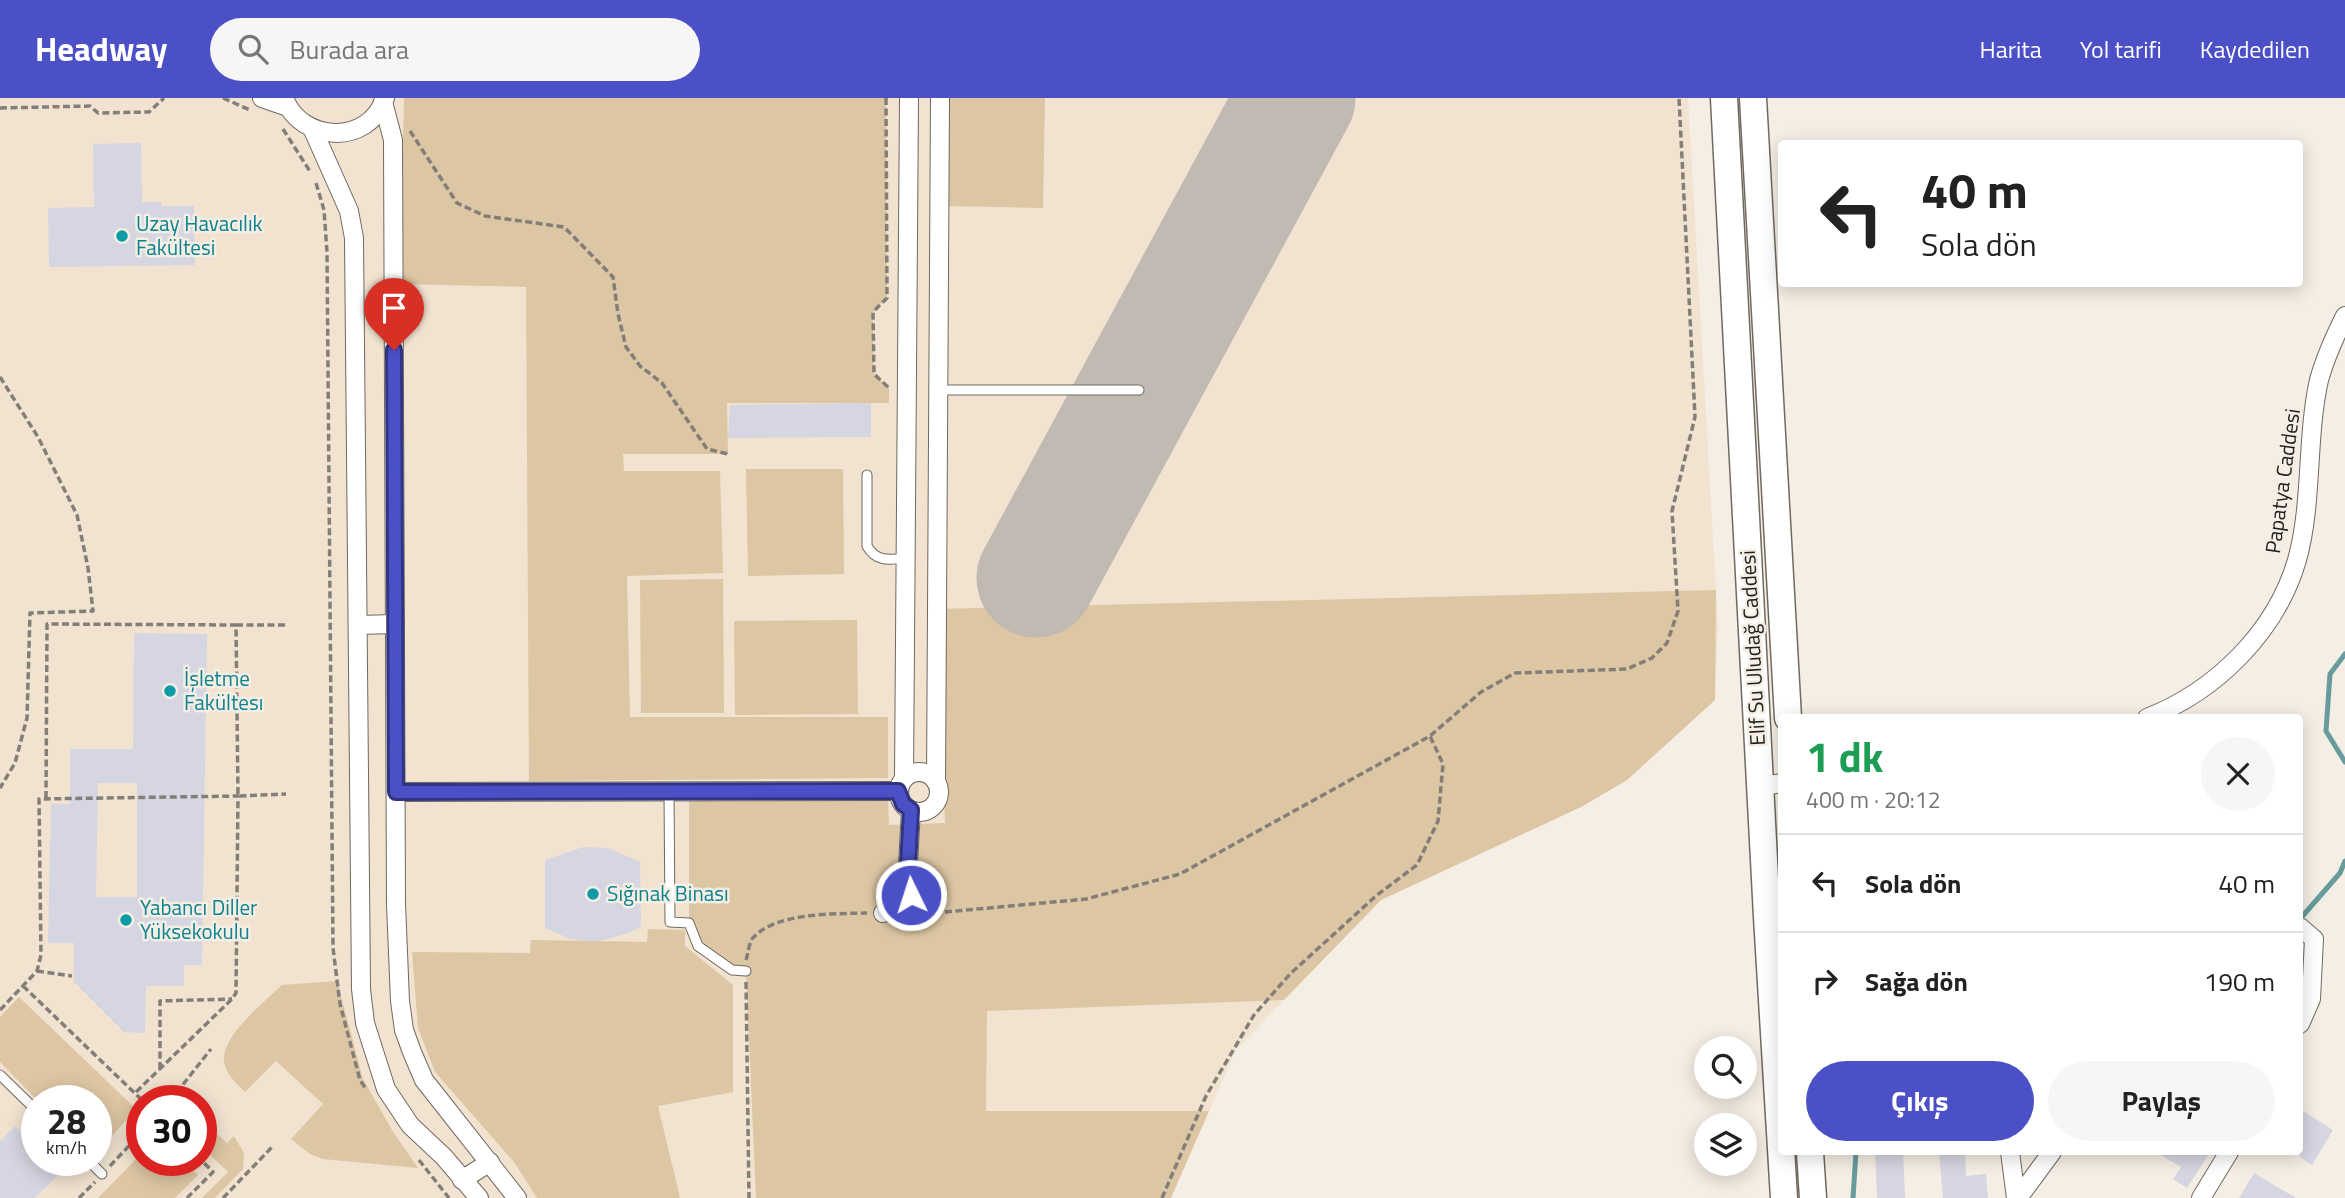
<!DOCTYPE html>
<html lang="tr">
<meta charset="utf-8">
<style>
:root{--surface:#fff;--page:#f6f6f6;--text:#222;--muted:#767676;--line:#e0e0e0;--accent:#4b50c6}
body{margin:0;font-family:"Titillium Web",sans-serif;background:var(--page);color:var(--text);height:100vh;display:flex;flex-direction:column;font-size:26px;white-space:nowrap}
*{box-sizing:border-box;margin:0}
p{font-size:23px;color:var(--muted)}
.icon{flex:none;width:38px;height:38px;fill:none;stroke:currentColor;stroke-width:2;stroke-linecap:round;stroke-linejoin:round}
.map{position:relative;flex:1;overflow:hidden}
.drawer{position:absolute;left:1778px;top:616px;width:525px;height:441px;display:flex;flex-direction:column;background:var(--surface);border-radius:7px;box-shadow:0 4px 18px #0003}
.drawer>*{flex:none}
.banner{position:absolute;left:1778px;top:42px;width:525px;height:147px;border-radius:7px;box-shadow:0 4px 18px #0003;background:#fff;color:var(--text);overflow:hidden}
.fabs{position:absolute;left:1694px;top:938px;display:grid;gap:14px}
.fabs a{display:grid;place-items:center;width:63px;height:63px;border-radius:50%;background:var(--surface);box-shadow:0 4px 18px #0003;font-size:35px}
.speed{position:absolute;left:21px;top:987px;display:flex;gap:14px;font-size:35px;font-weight:700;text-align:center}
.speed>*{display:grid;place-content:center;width:91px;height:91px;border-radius:50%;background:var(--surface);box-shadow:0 4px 18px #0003;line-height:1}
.speed small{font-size:18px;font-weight:400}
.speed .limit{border:10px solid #d22;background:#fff;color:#111}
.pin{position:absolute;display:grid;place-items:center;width:60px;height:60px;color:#fff;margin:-72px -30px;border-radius:50% 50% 50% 0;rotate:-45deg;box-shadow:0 0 7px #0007}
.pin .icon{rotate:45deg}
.me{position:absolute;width:77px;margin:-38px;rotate:356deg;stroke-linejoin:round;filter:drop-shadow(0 0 5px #0008)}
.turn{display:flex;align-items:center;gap:24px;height:147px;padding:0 28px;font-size:32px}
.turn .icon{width:91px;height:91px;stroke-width:2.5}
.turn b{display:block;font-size:49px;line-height:60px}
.round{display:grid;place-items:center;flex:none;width:74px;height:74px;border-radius:37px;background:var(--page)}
.overview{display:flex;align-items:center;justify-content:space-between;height:119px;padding:0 28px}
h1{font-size:42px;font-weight:700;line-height:52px;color:#1e9e55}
.primary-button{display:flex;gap:14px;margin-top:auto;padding:14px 28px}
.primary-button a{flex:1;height:80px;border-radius:42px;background:var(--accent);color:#fff;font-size:28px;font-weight:700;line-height:80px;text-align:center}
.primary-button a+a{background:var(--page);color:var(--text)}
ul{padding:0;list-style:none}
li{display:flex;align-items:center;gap:21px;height:98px;padding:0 28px;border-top:2px solid var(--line)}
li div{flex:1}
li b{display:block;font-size:26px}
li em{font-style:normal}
header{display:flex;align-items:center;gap:42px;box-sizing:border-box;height:98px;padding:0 35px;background:var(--accent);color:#fff}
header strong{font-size:33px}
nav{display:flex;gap:38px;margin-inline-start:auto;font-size:24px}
.search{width:490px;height:63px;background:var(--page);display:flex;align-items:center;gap:18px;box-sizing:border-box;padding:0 24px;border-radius:38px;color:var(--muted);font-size:26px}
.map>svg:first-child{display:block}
.education{fill:#f1e3d0;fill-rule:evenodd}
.green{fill:#ddc6a3}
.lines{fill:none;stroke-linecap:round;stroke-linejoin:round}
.stream{stroke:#679b9c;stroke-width:5}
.runway{stroke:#c0bab2;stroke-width:119}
.building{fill:#d5d6e1;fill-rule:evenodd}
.lane-casing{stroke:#6f6960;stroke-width:11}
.street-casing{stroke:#6f6960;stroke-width:20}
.secondary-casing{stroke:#6f6960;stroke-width:29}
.path{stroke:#837f78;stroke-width:3.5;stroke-dasharray:7 3.5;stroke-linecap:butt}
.lane{stroke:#fff;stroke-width:9}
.street{stroke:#fff;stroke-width:18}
.secondary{stroke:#fff;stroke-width:26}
.route-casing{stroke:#313481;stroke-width:18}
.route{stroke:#4b50c6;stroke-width:12}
.culture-dot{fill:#0f9aa8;stroke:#f5eee4;stroke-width:2.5}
.labels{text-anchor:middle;stroke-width:5;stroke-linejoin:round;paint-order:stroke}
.culture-label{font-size:21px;fill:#0d838f;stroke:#f5eee4;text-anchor:start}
.street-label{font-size:21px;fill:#22201c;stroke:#f5eee4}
</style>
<header>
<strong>Headway</strong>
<div class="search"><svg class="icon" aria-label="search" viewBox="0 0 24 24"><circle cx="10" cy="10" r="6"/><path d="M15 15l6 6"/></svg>Burada ara</div>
<nav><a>Harita</a><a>Yol tarifi</a><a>Kaydedilen</a></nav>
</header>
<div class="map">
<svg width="2345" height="1100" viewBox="0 0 2345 1100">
<rect width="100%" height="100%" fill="#f5eee4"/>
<path class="education" d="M0,0h1688l30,528 -3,74 -88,80 -46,27 -200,93 -145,150 -65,148h-1171zM37,1003h59v59h-59zM142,1003h59v59h-59z"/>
<g class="green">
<path d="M404,0h482l1,200 -14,14 1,62 15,13v16h-162l1,51h-105l1,17h96l3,102 -96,3 3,141h258v61l-359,3 -3,-494 -126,-3z"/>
<path d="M947,0h98l-2,110 -97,-2z"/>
<path d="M746,371h97l1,105 -96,2z"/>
<path d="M723,481l1,134h-83l-1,-133z"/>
<path d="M1716,492l-1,110 -88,80 -46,27 -200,93 -97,100 -297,11 -1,100h223l-38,87h-415l-10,-226 -15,-6 -25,-18 -17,-25v-124l199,2 1,24 56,-2 -8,-214z"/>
<path d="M857,522l1,94 -123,1 -1,-94z"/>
<path d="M648,831l37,1v16l48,39v107l-75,14 22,92h-143l-23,-36 -79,-90 -17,-44 -6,-76 118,1 1,-13 116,2z"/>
<path d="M337,883l26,98 29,51 26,38 -95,-9 -13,-5 -19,-15 32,-35 -47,-43 -31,31c-7,-7 -17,-16 -20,-26 -9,-27 40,-64 57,-81z"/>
<path d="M19,899l117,112 -40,45v-53h-58l-38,-39v-45z"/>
<path d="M217,1036l10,9 7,-7 10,17 -1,16 -28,29h-13l26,-26 -25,-24z"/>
<path d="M142,1055v7h42l14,15 -23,23h-77z"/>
</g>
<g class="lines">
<g class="stream">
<path d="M2345,556l-15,20 -4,57 19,31"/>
<path d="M2300,821l40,-46 5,-12"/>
<path d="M1853,1100l3,-46"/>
</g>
<path class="runway" d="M1036,480l260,-480"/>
</g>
<g class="building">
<path d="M141,45l1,59h19v4h33l1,59 -146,2 -1,-59 46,-1 -1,-63z"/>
<path d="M871,305v34l-143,1 2,-33z"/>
<path d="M134,535l73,1 -5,331h-18v21h-38l-1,47 -21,-1 -50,-50v-39h-26l3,-139h19v-55h63zM98,685h39v114h-41z"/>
<path d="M583,749l25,1 32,14 1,64 -10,6 -30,9h-18l-15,-3 -23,-10v-68z"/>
<path d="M2300,1011l33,21 -21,35 -12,-8z"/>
<path d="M15,1028l22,21v13h14l11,11 -27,27h-35v-57z"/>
<path d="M1875,1054h28l2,46h-28z"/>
<path d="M1939,1054h26l1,24 20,-2 2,24h-45z"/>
<path d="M2156,1054h54l-23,36 -14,-9 8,-12z"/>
<path d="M2254,1075l42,25h-57z"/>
</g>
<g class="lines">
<defs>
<g id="lane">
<path d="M938,292h201"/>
<path d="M867,377v71c9,16 22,14 39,12"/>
<path d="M669,694l1,130 19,1 9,23 34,24 14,1"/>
<path d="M0,977l37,36"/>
<path d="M88,1062l14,14"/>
</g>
<g id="street">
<path d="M262,0l26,9"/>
<path d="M284,0c17,45 85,48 101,0"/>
<path d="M383,4l10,38 3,764 4,97 4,29 8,22 12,28 93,118"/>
<path d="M313,32l36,81 5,27 7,751 4,34 21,66 24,36 34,32 35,41"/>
<path d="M358,527l37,-1"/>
<path d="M2147,620c69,-27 129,-86 150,-158 16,-57 9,-122 22,-180 6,-22 16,-44 26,-64"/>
<circle cx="919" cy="694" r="20"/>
<path d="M904,681l5,-681"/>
<path d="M936,684l4,-684"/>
<path d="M1761,688l21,-3"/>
<path d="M396,694l502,-1"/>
<path d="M911,712l-4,73 4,12 16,18"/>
<path d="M883,815l11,-8 13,-22"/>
<path d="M2300,829l14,12 -3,60 -11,25"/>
<path d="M2010,1054l6,46"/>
<path d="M462,1082l28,-18"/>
<path d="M2018,1100l34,-46"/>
<path d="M2201,1100l28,-46"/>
</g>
<g id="secondary">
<path d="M1724,0l43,819 17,281"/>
<path d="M1753,0l35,620"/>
<path d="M1810,1054l3,46"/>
</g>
</defs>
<use href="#lane" class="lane-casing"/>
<use href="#street" class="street-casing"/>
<use href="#secondary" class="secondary-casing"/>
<g class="path">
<path d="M223,0l27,12"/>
<path d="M886,0l1,200 -14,14 1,62 15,14"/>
<path d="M0,10l90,-2 8,7 51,-1 15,-14"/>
<path d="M283,31l28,44"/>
<path d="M410,33l47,72 28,13 79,11 49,50 5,37 8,33 14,19 22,17 45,66 21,5"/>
<path d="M316,85l8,27 3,42 6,696 7,56 20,76 6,9"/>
<path d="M0,279l38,60 39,78 11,53 5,43 -63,2 -3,105 -12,45 -15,25"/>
<path d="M236,527h50"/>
<path d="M46,700l1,-174 189,1 2,171 48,-2"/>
<path d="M945,814l141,-13 94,-25 250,-138 51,-44 34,-19 112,-4 25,-11 15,-15 11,-32 -6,-100 23,-94 -16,-319"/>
<path d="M746,862c2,-6 3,-16 6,-21 22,-27 83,-25 115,-26"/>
<path d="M37,873l35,5"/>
<path d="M746,884l3,216"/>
<path d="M23,888l120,115"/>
<path d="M0,912l37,-39 4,-16 -2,-156 199,-3 -2,197 -4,6 -97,94"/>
<path d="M160,971v-68l72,-2"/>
<path d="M170,1003l41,-52"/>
<path d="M419,1062l30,38"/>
<path d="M110,1068l32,-34"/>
<path d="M79,1100l16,-16"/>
<path d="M187,1100l26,-26 -12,-12"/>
<path d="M223,1100l51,-53"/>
<path d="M1162,1100l44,-102 48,-81 36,-41 87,-79 40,-30 21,-44 5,-57 -13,-28"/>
</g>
<use href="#lane" class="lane"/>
<use href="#street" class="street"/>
<use href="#secondary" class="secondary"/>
</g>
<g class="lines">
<defs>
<path id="route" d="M394,252l2,442 502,-1 5,13 8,6 -4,73 4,12"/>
</defs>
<use href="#route" class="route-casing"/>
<use href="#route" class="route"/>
</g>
<g class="culture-dot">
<circle cx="122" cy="138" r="7"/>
<circle cx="170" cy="593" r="7"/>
<circle cx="593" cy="796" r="7"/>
<circle cx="126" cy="822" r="7"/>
</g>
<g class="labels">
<g class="culture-label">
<text x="136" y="133">Uzay Havacılık<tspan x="136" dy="24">Fakültesi</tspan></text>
<text x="184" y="588">İşletme<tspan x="184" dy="24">Fakültesı</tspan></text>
<text x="607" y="803">Sığınak Binası</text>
<text x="140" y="817">Yabancı Diller<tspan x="140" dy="24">Yüksekokulu</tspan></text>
</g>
<g class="street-label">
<text transform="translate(2283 383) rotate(-82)" y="7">Papatya Caddesi</text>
<text transform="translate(1753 550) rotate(-93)" y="7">Elif Su Uludağ Caddesi</text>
</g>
</g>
</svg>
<div class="fabs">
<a><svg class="icon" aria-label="search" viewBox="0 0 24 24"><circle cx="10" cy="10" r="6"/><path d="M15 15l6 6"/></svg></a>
<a><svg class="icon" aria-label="layers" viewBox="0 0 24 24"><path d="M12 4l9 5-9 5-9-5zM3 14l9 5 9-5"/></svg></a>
</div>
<div class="speed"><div>28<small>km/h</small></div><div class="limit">30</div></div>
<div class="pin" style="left:394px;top:252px;background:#d93025"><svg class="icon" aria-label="arrive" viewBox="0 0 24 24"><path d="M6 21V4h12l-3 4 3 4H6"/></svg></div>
<svg class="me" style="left:911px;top:797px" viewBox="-20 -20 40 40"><circle r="17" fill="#4b50c6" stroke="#fff" stroke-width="3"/><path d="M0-11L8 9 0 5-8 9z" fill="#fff"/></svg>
<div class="banner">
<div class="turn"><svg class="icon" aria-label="left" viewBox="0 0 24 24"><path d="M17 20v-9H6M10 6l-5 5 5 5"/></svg><div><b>40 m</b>Sola dön</div></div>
</div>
<section class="drawer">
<div class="overview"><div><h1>1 dk</h1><p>400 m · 20:12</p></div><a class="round"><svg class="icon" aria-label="close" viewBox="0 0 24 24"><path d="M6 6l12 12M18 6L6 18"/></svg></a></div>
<ul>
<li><svg class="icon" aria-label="left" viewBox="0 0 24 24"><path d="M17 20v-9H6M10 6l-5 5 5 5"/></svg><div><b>Sola dön</b></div><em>40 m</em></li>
<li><svg class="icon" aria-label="right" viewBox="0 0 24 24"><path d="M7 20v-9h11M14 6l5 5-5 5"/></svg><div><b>Sağa dön</b></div><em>190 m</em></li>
</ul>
<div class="primary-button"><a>Çıkış</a><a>Paylaş</a></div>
</section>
</div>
